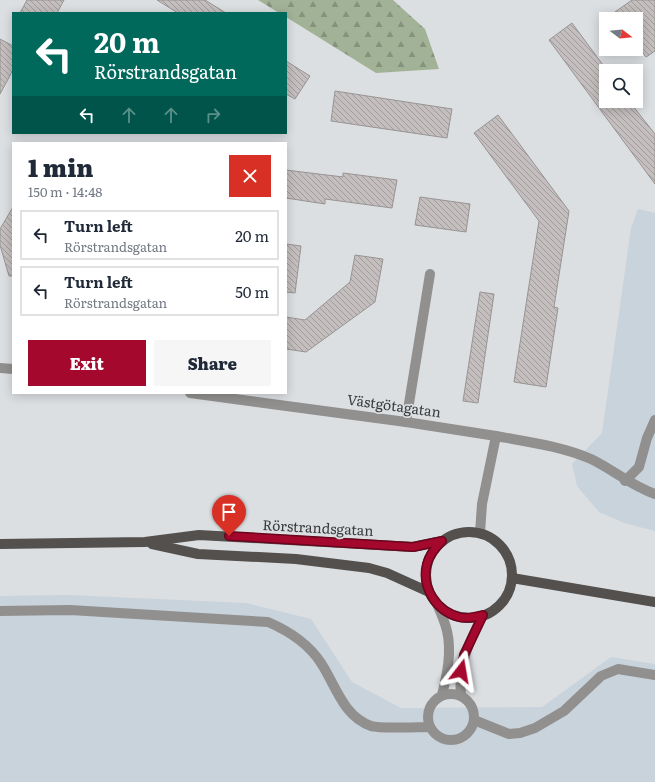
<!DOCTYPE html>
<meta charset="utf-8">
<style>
:root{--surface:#fff;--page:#f6f6f7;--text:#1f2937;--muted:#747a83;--line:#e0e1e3;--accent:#a4082d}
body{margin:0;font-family:Literata,serif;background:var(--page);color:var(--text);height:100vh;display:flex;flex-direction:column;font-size:15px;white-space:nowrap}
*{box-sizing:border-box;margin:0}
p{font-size:13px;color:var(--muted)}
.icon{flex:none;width:22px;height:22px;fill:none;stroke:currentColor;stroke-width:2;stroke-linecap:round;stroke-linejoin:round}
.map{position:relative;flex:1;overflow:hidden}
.side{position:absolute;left:12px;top:142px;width:275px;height:252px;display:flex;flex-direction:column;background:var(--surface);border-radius:0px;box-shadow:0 2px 10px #0003}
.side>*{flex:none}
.hud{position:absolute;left:12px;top:12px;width:275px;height:122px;border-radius:0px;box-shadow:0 2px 10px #0003;background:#00695c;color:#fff;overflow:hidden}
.needle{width:26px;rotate:106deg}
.controls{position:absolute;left:599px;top:12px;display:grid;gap:8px}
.controls a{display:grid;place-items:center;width:44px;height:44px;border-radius:0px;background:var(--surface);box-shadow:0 2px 10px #0003;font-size:20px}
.pin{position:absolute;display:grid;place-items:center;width:34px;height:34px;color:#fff;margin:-41px -17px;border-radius:50% 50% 50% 0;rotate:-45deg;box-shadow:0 0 4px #0007}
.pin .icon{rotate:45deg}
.me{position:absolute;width:44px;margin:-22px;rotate:14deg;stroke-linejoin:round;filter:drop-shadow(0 0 3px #0008)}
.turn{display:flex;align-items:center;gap:14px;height:84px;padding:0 16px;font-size:18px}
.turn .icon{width:52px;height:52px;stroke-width:2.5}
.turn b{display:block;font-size:28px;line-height:34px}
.lanes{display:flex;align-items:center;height:38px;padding:0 16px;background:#0003;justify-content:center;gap:20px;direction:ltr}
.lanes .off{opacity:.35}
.round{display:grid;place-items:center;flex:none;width:42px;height:42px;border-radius:0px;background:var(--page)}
.overview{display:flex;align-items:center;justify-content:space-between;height:68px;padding:0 16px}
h1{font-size:24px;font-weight:800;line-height:30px}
.button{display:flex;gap:8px;margin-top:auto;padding:8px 16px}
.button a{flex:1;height:46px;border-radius:0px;background:var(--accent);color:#fff;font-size:16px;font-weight:800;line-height:46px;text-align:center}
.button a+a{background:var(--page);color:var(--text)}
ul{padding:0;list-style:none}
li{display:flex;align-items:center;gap:12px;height:50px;margin:0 8px 6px;padding:0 8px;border:2px solid var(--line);border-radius:0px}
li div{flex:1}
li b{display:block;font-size:15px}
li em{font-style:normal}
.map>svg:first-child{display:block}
.built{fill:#c9d3db}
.forest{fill:url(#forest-firs)}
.building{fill:url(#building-back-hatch);stroke:#989493}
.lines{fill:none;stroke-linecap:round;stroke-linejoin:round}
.minor{stroke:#91908f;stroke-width:10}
.major{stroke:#53504e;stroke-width:10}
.route-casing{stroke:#6b051d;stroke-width:10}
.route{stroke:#a4082d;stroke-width:7}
.labels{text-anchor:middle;stroke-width:3.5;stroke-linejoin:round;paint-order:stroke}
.street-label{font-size:14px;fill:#393b3c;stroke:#dcdfe2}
</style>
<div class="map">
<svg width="655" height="782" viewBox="0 0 655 782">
<defs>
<pattern id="forest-firs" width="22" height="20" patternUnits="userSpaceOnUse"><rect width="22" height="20" fill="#a2b297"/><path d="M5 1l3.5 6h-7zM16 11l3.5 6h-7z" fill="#85927c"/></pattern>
<pattern id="building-back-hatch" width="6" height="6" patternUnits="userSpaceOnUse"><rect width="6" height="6" fill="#c4bfbe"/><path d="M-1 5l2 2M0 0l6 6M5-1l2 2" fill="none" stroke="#a09c9c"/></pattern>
</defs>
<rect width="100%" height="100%" fill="#dcdfe2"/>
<g class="built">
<path d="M638,209l17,4v318l-31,-8 -25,-11 -22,-26 -5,-22 30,-31 29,-205z"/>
<path d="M68,595l178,8 65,16 41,63 49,26 141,-1 69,-50 44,7v118h-655v-186z"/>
</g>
<path class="forest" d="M258,0h135l32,29 14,40 -63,4 -90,-56v-4h-7z"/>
<g class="building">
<path d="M27,0h37l-7,13h-37z"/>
<path d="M157,0h48l21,13h-48z"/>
<path d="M632,0h23v51l-9,6 -10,-14v-24h-31z"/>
<path d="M572,23l34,46v32h23l26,33v50l-106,-144z"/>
<path d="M0,39l13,7v24l-13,24z"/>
<path d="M286,61l24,15 -15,23 -9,-5z"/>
<path d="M335,91l117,18 -5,29 -116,-17z"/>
<path d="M498,115l71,96 -15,96 4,1 -12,79 -32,-5 25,-161 -65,-88z"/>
<path d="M286,170l57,7v-4l54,7 -5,28 -67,-9v5l-39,-6z"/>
<path d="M420,197l50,7 -4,28 -51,-7z"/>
<path d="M13,207v69h-4l-9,-31v-16z"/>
<path d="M286,244l15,2 -6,47 -9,-1z"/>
<path d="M355,255l28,4 -8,43 -69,50 -20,-3v-32l19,3 45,-38z"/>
<path d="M480,292l14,2 -16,109 -15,-2z"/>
</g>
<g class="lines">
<g class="minor">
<path d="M0,368l13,1"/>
<path d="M190,393l216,29 90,14 -14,68 -2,29"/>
<path d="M406,422l24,-148"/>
<path d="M496,436c32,6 65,10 95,23 23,11 40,27 64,35"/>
<path d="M625,481l14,-14 8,-29 8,-18"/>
<path d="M437,604c4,9 8,18 10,27 5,21 0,44 -5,64"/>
<path d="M0,611l70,-1 198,12c21,9 40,21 53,41 15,23 22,53 50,63 9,3 47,1 59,1"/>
<circle cx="451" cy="717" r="23"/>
<path d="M461,696c-3,-30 8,-55 22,-81"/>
<path d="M474,720l35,14 11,-1 15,-5 29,-17 37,-35 17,-7 37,6"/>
</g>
<g class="major">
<circle cx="469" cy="575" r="43"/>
<path d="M0,544l145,-2 54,-7 214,12 29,-6"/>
<path d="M152,544l46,10 98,5 73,9 18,5 42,19"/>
<path d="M512,578l143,24"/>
</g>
</g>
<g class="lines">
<defs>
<path id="route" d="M229,536l184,11 29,-6c-7,7 -13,14 -15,23 -6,23 9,47 32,53 8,2 16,0 24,-2l-19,40 -3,16"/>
</defs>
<use href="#route" class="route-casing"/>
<use href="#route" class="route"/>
</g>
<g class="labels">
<g class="street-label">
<text transform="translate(394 406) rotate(8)" y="5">Västgötagatan</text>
<text transform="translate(318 528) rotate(3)" y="5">Rörstrandsgatan</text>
</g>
</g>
</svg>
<div class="controls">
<a><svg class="needle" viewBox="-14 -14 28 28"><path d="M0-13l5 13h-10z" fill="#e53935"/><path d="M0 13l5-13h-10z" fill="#747a83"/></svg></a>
<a><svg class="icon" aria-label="search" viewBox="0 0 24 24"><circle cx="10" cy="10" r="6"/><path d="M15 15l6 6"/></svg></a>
</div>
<div class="pin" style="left:229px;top:536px;background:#d93025"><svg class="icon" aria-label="arrive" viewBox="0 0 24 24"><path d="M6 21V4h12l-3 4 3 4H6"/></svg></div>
<svg class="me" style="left:461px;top:671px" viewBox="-20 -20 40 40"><path d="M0-17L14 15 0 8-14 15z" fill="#a4082d" stroke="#fff" stroke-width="4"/></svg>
<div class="hud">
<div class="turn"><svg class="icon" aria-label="left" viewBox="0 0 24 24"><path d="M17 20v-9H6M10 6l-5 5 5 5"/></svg><div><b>20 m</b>Rörstrandsgatan</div></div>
<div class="lanes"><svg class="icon" aria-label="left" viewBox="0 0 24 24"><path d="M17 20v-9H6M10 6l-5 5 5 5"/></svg><svg class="icon off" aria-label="ahead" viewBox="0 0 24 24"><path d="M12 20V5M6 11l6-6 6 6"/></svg><svg class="icon off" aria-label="ahead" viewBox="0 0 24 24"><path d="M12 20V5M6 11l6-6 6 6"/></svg><svg class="icon off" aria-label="right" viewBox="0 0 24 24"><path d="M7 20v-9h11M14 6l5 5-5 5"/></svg></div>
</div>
<section class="side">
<div class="overview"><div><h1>1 min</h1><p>150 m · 14:48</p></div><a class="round" style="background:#d93025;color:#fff"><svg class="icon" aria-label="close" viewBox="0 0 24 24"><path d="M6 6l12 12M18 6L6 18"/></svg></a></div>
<ul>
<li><svg class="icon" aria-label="left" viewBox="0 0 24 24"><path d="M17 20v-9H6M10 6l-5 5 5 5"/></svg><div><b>Turn left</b><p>Rörstrandsgatan</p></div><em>20 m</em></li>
<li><svg class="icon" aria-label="left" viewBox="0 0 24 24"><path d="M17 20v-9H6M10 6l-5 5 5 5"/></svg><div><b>Turn left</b><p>Rörstrandsgatan</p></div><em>50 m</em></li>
</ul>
<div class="button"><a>Exit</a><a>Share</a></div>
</section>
</div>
